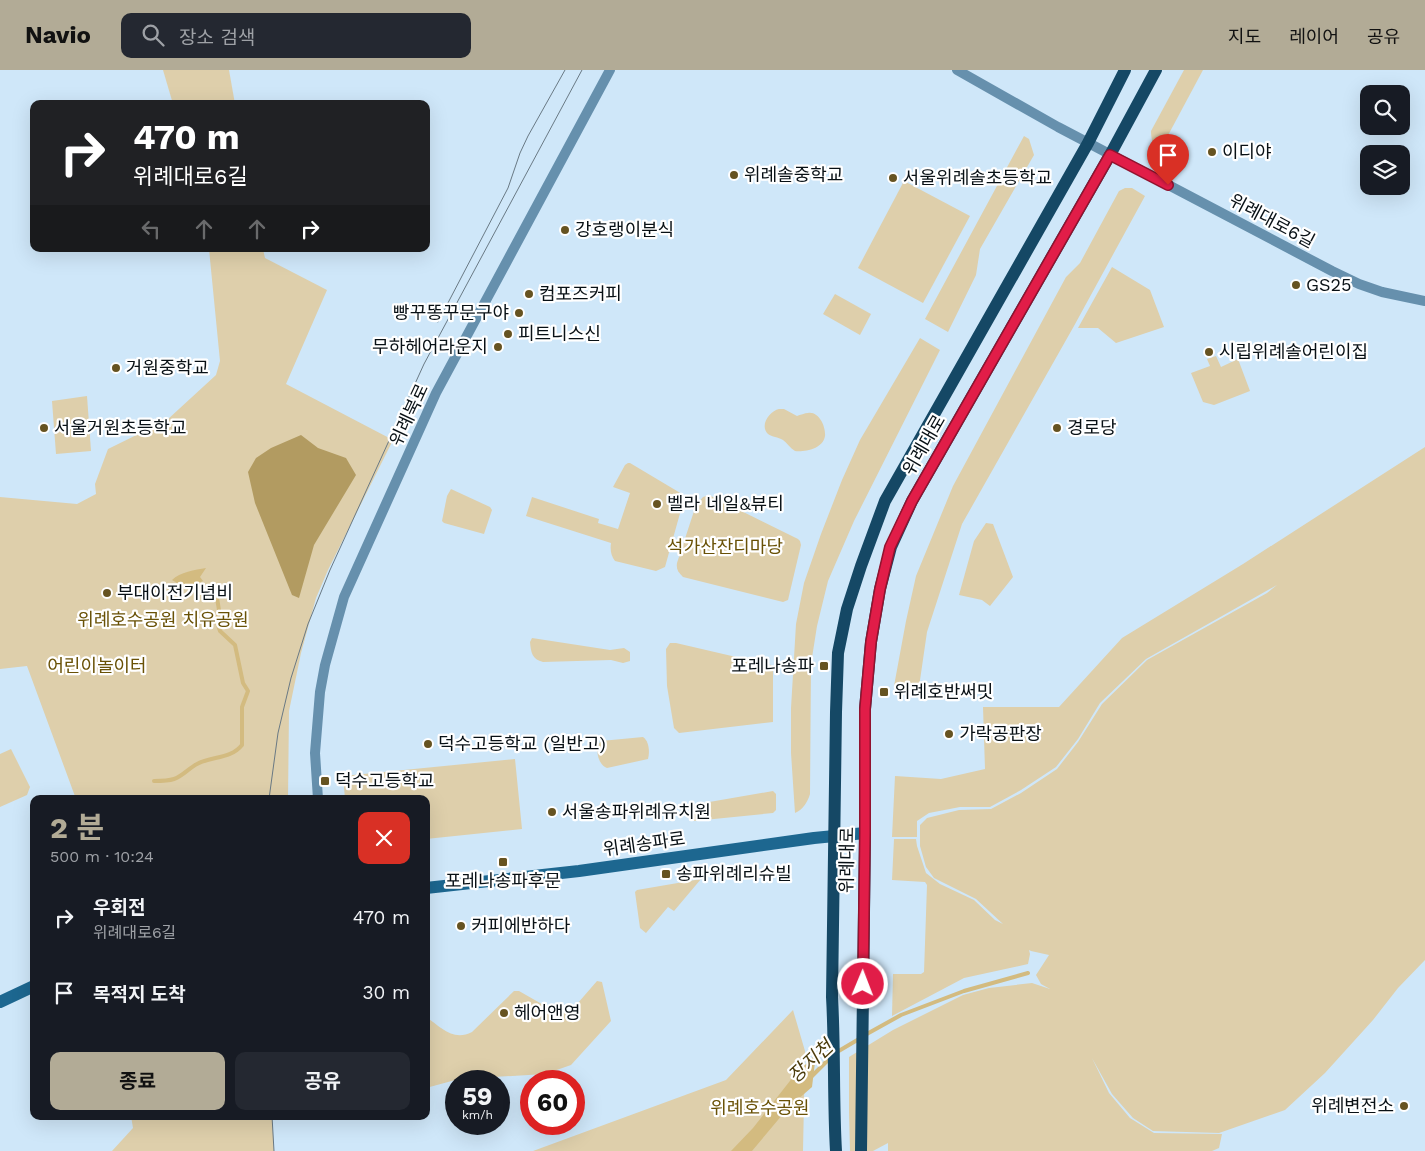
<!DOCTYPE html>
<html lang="ko">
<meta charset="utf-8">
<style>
:root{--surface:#171b24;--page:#242831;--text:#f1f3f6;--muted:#9ea1a6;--accent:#b2ab96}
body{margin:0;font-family:"Work Sans","Noto Sans KR",sans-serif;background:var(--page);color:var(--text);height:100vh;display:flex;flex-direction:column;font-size:19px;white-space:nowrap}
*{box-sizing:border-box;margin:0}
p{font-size:16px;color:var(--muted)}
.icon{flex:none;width:28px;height:28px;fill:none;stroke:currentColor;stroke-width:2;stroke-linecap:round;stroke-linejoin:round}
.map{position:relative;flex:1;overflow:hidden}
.drawer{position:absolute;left:30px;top:725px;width:400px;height:325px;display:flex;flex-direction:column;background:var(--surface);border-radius:10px;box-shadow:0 5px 20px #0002}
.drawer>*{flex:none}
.banner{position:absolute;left:30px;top:30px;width:400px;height:152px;border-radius:10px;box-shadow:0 5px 20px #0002;background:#202124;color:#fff;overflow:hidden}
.fabs{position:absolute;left:1360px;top:15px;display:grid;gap:10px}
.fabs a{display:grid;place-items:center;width:50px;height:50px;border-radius:10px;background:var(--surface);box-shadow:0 5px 20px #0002;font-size:25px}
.speed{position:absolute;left:445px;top:1000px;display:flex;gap:10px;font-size:25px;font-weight:700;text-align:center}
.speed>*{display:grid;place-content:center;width:65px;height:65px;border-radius:50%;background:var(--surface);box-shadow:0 5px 20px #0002;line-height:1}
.speed small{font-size:12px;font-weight:400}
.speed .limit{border:8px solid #d22;background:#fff;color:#111}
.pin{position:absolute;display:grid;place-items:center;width:42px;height:42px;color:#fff;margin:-51px -21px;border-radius:50% 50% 50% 0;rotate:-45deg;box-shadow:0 0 5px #0007}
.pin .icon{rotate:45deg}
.me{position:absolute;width:55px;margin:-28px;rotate:1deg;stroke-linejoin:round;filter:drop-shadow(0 0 4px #0008)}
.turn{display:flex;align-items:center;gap:18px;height:105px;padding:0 20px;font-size:22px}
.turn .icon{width:65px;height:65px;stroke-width:2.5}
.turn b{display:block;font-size:35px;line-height:42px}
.lanes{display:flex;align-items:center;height:48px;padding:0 20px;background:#0003;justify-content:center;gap:25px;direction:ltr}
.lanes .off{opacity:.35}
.round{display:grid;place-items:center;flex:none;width:52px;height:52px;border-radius:10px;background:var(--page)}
.summary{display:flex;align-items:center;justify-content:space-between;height:85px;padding:0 20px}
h1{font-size:30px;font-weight:700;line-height:38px;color:var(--accent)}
.primary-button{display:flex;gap:10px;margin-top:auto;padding:10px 20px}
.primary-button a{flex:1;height:58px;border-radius:10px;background:var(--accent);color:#111;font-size:20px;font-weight:700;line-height:58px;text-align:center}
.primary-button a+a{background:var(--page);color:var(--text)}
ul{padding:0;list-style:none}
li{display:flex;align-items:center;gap:15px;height:75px;padding:0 20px}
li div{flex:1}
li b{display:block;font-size:19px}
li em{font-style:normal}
header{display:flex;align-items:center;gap:30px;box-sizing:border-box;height:70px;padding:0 25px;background:var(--accent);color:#111}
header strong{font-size:24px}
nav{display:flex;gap:28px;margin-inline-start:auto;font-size:18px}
.search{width:350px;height:45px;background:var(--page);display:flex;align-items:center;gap:12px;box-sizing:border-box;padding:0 18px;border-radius:10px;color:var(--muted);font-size:19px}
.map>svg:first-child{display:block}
.green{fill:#decfab}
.forest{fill:#b29b61}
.water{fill:#d3bb80}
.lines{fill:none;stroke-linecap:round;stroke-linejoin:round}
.stream{stroke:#d3bb80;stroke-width:4}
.minor{stroke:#6690ad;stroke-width:10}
.secondary{stroke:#1d6790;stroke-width:12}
.primary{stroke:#154865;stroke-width:12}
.tram{stroke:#697984;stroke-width:1}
.route-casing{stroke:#92132f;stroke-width:12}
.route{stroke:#e11d48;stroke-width:9}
.poi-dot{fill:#665321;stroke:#fff;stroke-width:2}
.labels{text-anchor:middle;stroke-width:4.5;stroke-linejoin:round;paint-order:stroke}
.poi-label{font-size:18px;fill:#081015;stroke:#fff;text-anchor:start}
.street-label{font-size:18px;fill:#081015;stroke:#fff}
.park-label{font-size:18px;fill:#695106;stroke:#fff}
.water-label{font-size:19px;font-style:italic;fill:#4c3c0c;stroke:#fff}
</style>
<header>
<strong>Navio</strong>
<div class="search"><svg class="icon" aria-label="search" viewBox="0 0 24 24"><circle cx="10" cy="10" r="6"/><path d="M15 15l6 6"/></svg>장소 검색</div>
<nav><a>지도</a><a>레이어</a><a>공유</a></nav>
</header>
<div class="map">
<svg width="1425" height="1081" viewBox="0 0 1425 1081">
<rect width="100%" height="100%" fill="#cfe7f9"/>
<g class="green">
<path d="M163,0h66l6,34h-62z"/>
<path d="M1184,0h19l-45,84c-5,-6 -7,-16 -7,-23z"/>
<path d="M1024,66l5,3 5,16 -54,94 -4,26 -28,57 -23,-13z"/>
<path d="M904,111l66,35 -47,87 -65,-35z"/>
<path d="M1125,118h7l13,8 -71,130 -112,198 -35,108 -8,55 -25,-1 12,-65 10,-45 37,-90 113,-209 14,-14 39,-72z"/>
<path d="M209,179h54l2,9 62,32 -41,94 107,56 -65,130 -12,28 -15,55 -12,58 -1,88h-212l-49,-133 -27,3v-172l77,7 19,-10 -1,-10 13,-35 59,-29 49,-45 4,-14z"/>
<path d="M1112,197l38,23 14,37 -48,16 -18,-15h-20z"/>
<path d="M835,224l36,20 -11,21 -37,-21z"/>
<path d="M920,268l20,12 -86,171 -26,60 -11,45 -6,38 -1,130c-2,7 -7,16 -15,19l-4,-60v-45l5,-84 8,-41 17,-49 21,-54 18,-40z"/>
<path d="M1216,286l5,11 17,-8 12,32 -36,14 -11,-3 -12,-29 19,-7 -3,-7z"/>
<path d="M87,326l4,55 -35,3 -4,-53z"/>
<path d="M779,339h5l13,7c3,-1 8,-3 11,-3 11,-2 18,14 17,23 -2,13 -20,16 -30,15 -5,-3 -8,-8 -12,-11 -5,-3 -11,-3 -15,-6 -9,-9 2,-23 11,-25z"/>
<path d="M1425,377v513l-27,28 -25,32 -48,53 -40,37 -66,23 -66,-2 -20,-13 -21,-24 -20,-36 17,35 21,25 24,15 68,1 -3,14 -7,3h-324v-8l-15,8h-23l-1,-39v-55l44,-27 70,-35 26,-7 43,-5 18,6 -9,-5 -5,-9 13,-20 -18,-4 -2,-1 1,4 -2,10 -64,14 -72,38 1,-42h28l3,-2 3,-87 -2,-3 -33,-2 2,-41h22l1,7 9,27 14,11 34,16 21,20 8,4 -27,-25 -42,-21 -8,-11 -6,-21v-21l7,-7 32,-8 32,-1 30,-16 36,-24 21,-27 24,-38 45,-44 120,-67 10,-8 -131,74 -46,44 -22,36 -22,28 -35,23 -31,17h-30l-31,6 -12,8v16h-25l3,-61 46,3 44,-10 -2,-62h76l63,-69 121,-74z"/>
<path d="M628,393h2l52,31 2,5 -19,68 -9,4 -41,-10c-4,-5 -5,-11 -4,-18l-85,-27 6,-19 67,22 -1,4 20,6 12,-36 -17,-6 12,-22z"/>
<path d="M451,419l39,18 2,3 -8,24 -40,-11 -2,-2 5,-25z"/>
<path d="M709,425l89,44 2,2 1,4 -13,55 -5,2 -100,-25c-5,-5 -7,-8 -6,-14l19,-58 7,-8z"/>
<path d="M986,453l7,1 20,53 -23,29 -8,-6 -23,-5 15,-54z"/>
<path d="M532,568l78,12 14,-2 6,4v9l-7,2 -12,-3 -68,2c-11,-3 -12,-9 -13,-20z"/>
<path d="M670,573h6l95,22 2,3v54l-94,11 -5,-5 -7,-42 -1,-37z"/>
<path d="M643,667c6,4 7,15 5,22l-41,9c-9,-3 -13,-20 -6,-27z"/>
<path d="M11,679l19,38 -3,8 -27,12v-53z"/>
<path d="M515,689l7,70 -96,10v-40h-81l-2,-23z"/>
<path d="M773,721l3,3v16l-3,3 -79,8 -2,-1 -2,-12 2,-3z"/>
<path d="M701,809l-27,32 -6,-4 -22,26 -6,-5 -5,-36 2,-2z"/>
<path d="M597,911l5,1 9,39 -40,44 -26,9 -86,5 -33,9v-71c15,10 27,25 46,15l42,-41h5l35,20 8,2 9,-2z"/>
<path d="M793,940l12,41 -2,100h-270l193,-71z"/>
<path d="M131,1046h141l2,35h-162l21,-23z"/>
</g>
<path class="forest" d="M301,365l17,13 28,10 10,17 -42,70 -15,53 -7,-3 -37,-92 -7,-31 8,-14 15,-10z"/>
<g class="water">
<path d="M206,498l-6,9 3,4 -9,4h-9l-4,-4 -4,2 -5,-3c8,-8 23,-10 34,-12z"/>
<path d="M816,984l-4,33 -24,21 -36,43h-21l22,-23 40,-51z"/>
</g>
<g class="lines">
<g class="stream">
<path d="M154,711c7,0 14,0 20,-2 9,-3 15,-11 23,-15 15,-8 34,-5 45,-19v-38l6,-16 -5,-8 -8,-38 -15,-14 -3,-9 2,-12 -2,-12 -15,-9 -4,-5"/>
<path d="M865,965l36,-20 63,-24 64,-18"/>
<path d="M837,982l22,-13"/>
<path d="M810,1008l20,-20"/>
</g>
<g class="minor">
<path d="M957,0l101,57 274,144 27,13 23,8 43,9"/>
<path d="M318,729l-3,-46 5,-61 5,-27 19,-68 92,-204 174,-323"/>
</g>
<g class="secondary">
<path d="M426,818l153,-17 235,-33 51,-5"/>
<path d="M0,932l34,-16"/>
</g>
<g class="primary">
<path d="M836,1081c-3,-51 -1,-103 -4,-154l4,-285 2,-59 9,-44 14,-43 24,-65 203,-358 37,-73"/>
<path d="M861,1081l4,-318v-124l6,-67 9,-53 11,-42 21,-46 198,-346 46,-85"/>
</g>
<g class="tram">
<path d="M438,252l70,-134 12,-35 8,-17 37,-66"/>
<path d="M269,729l9,-66 13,-55 17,-54 22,-54 94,-206 158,-294"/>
<path d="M272,1046l2,35"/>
</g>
</g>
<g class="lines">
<defs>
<path id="route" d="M863,914l2,-151v-124l6,-67 9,-53 10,-42 22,-46 198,-346 58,30"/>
</defs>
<use href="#route" class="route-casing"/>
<use href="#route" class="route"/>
</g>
<g class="poi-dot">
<circle cx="1212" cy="82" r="5"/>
<circle cx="734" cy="105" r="5"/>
<circle cx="893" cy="108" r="5"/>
<circle cx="565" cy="160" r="5"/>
<circle cx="1296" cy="215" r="5"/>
<circle cx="529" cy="224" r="5"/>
<circle cx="519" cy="243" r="5"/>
<circle cx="508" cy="264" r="5"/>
<circle cx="498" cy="277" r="5"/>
<circle cx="1209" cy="282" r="5"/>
<circle cx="116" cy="298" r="5"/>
<circle cx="44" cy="358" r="5"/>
<circle cx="1057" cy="358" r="5"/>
<circle cx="657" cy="434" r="5"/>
<circle cx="107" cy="523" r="5"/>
<rect x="819" y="591" width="10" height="10" rx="2.5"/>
<rect x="879" y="617" width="10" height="10" rx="2.5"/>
<circle cx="949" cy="664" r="5"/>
<circle cx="428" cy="674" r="5"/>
<rect x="320" y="706" width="10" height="10" rx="2.5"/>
<circle cx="552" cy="742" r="5"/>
<rect x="498" y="787" width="10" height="10" rx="2.5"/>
<rect x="661" y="799" width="10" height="10" rx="2.5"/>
<circle cx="461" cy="856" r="5"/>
<circle cx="504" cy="943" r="5"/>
<circle cx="1404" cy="1036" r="5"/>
</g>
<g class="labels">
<g class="poi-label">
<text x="1222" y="88">이디야</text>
<text x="744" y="111">위례솔중학교</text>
<text x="903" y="114">서울위례솔초등학교</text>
<text x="575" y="166">강호랭이분식</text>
<text x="1306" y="221">GS25</text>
<text x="539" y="230">컴포즈커피</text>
<text x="509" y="249" text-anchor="end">빵꾸똥꾸문구야</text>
<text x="518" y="270">피트니스신</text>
<text x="488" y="283" text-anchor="end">무하헤어라운지</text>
<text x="1219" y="288">시립위례솔어린이집</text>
<text x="126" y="304">거원중학교</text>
<text x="54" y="364">서울거원초등학교</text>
<text x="1067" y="364">경로당</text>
<text x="667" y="440">벨라 네일&amp;뷰티</text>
<text x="117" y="529">부대이전기념비</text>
<text x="814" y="602" text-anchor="end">포레나송파</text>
<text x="894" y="628">위례호반써밋</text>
<text x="959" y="670">가락공판장</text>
<text x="438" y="680">덕수고등학교 (일반고)</text>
<text x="335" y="717">덕수고등학교</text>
<text x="562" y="748">서울송파위례유치원</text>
<text x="676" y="810">송파위례리슈빌</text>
<text x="503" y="817" text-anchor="middle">포레나송파후문</text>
<text x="471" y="862">커피에반하다</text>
<text x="514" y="949">헤어앤영</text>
<text x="1394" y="1042" text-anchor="end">위례변전소</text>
</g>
<g class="street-label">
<text transform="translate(1272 151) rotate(28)" y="6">위례대로6길</text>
<text transform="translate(409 345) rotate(-65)" y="6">위례북로</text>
<text transform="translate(924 375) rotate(-60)" y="6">위례대로</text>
<text transform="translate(644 774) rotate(-8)" y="6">위례송파로</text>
<text transform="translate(847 790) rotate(-89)" y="6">위례대로</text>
</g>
<g class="park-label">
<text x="725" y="483">석가산잔디마당</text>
<text x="163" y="556">위례호수공원 치유공원</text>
<text x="97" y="602">어린이놀이터</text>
<text x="760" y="1044">위례호수공원</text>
</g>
<g class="water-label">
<text transform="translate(810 991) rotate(-43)" y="7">장지천</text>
</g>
</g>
</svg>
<div class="fabs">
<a><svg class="icon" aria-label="search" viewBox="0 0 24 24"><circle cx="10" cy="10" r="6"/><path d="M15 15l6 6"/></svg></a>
<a><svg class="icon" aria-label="layers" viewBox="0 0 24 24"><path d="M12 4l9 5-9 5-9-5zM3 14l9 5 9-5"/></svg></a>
</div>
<div class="speed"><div>59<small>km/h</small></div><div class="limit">60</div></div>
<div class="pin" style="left:1168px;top:115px;background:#d93025"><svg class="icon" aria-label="arrive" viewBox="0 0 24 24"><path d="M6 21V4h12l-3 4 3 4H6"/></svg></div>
<svg class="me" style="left:863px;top:914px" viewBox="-20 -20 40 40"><circle r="17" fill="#e11d48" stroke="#fff" stroke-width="3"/><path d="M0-11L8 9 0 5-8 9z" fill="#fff"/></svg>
<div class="banner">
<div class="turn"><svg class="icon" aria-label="right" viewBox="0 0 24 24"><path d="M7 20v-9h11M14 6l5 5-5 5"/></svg><div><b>470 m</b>위례대로6길</div></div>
<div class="lanes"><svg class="icon off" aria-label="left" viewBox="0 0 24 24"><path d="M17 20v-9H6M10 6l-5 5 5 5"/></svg><svg class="icon off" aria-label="ahead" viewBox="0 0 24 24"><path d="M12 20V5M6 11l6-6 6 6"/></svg><svg class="icon off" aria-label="ahead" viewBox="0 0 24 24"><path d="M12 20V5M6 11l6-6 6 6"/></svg><svg class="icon" aria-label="right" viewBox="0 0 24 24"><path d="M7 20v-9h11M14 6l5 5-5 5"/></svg></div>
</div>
<section class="drawer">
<div class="summary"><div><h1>2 분</h1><p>500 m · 10:24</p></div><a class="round" style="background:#d93025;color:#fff"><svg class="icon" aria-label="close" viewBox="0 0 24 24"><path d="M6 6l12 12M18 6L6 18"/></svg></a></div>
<ul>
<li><svg class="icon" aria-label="right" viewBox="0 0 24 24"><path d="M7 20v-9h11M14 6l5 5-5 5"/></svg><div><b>우회전</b><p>위례대로6길</p></div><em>470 m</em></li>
<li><svg class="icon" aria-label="arrive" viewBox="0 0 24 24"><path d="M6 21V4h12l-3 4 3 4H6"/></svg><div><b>목적지 도착</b></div><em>30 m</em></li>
</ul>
<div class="primary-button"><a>종료</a><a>공유</a></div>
</section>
</div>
